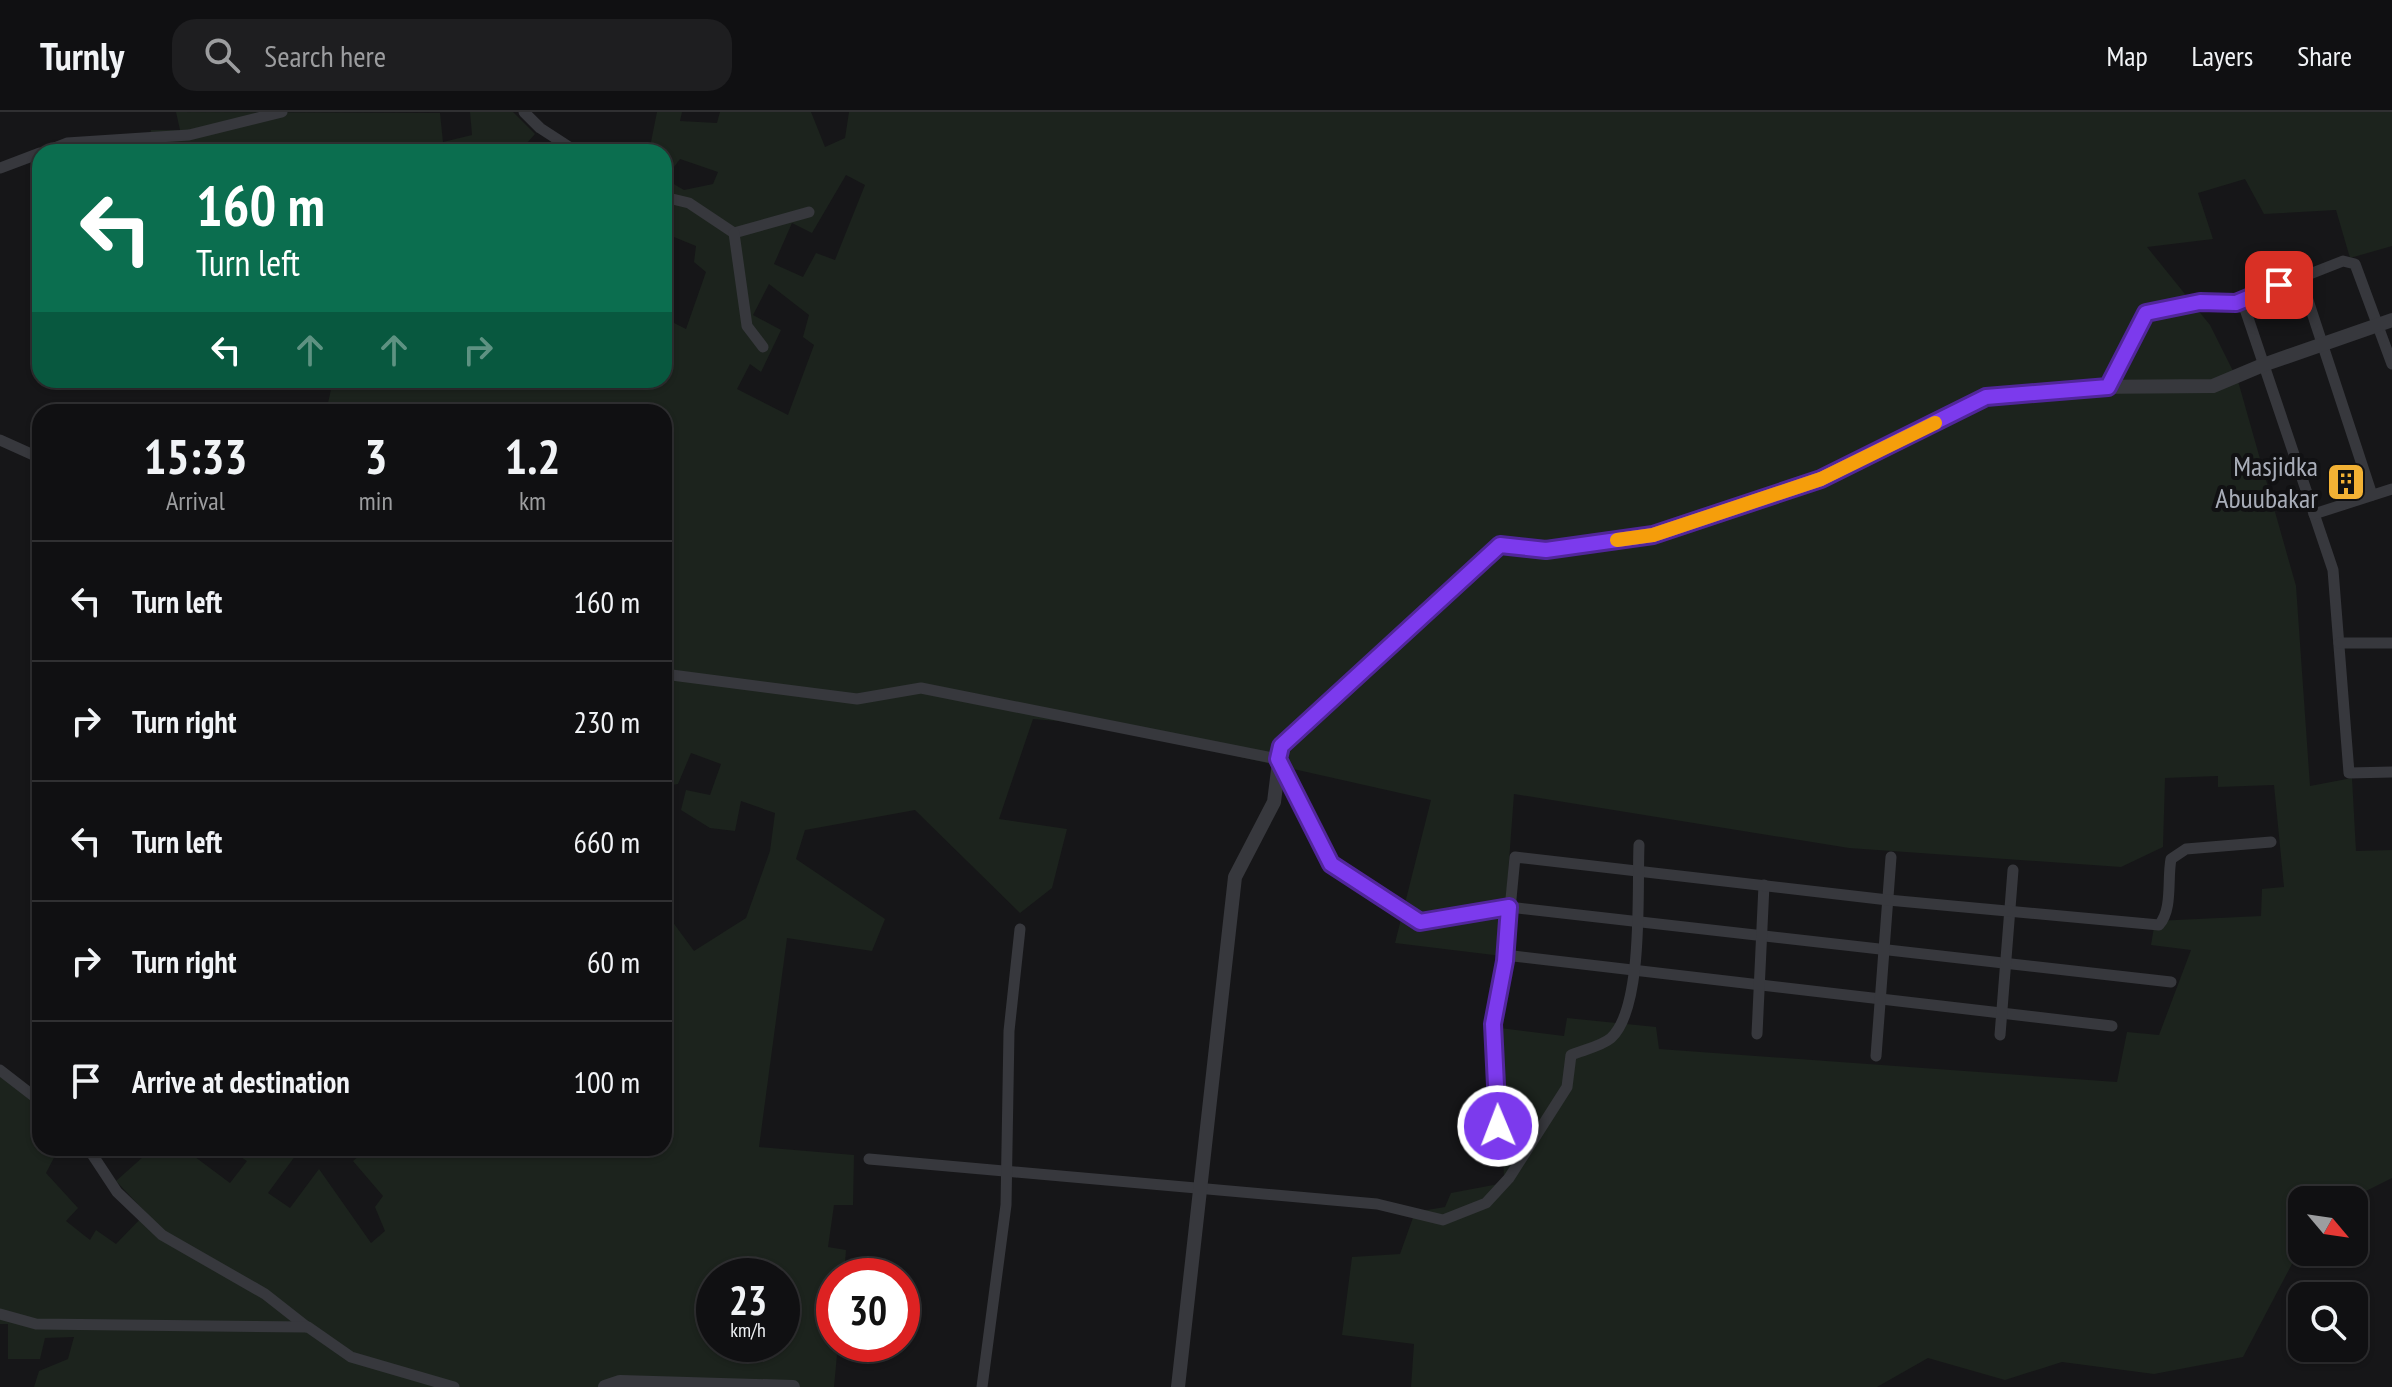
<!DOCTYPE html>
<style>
:root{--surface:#101012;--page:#1e1e20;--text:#f1f3f6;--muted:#9c9d9f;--line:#303032}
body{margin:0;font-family:"PT Sans Narrow",sans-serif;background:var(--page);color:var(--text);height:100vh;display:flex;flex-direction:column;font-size:30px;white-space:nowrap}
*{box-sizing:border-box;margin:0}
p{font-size:26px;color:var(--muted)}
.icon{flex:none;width:44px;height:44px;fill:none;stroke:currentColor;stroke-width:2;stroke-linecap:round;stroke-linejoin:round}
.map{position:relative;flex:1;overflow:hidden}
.drawer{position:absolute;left:32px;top:292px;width:640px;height:752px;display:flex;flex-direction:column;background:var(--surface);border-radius:24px;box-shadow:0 2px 6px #0004,0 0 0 2px var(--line)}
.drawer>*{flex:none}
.guide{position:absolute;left:32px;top:32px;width:640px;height:244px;border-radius:24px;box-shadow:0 2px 6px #0004,0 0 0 2px var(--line);background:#0b6e4f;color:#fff;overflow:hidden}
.needle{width:52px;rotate:119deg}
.fabs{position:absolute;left:2288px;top:1074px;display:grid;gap:16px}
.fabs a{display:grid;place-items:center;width:80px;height:80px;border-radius:16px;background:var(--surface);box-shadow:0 2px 6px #0004,0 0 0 2px var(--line);font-size:40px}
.speed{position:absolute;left:696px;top:1146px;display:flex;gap:16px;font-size:40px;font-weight:700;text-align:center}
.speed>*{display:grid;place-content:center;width:104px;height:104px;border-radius:50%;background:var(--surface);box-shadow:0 2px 6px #0004,0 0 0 2px var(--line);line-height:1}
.speed small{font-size:20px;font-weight:400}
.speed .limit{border:12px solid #d22;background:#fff;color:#111}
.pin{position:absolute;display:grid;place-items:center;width:68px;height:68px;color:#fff;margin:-34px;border-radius:16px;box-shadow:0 4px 12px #0006}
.me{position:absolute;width:88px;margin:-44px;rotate:359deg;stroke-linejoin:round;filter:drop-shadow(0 0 6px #0008)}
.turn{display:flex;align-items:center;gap:28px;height:168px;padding:0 32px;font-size:36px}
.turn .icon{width:104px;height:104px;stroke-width:2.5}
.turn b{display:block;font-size:56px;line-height:68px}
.lanes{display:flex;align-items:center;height:76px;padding:0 32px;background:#0003;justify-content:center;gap:40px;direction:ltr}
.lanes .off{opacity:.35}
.eta{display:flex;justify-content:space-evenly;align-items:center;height:136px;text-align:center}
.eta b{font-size:48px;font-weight:800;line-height:56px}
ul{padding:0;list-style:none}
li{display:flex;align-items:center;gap:24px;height:120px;padding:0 32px;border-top:2px solid var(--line)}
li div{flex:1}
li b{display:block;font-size:30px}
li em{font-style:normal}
header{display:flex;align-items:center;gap:48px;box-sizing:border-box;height:112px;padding:0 40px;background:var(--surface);border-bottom:2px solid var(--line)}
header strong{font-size:38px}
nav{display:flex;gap:44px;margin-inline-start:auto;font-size:28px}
.search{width:560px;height:72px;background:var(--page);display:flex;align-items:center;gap:20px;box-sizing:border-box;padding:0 28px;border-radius:24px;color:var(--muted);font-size:30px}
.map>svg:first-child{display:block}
.green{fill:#1c231d;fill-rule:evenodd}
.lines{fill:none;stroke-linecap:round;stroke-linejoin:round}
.minor{stroke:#37383d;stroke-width:11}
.tertiary{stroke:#37383d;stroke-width:14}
.route-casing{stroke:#51269a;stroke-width:20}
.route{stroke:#7c3aed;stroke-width:14}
.slow{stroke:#f59e0b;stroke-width:14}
.labels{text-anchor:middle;stroke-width:8;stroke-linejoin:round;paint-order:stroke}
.poi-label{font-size:28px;fill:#a8adb8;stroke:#111113;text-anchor:end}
</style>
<header>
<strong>Turnly</strong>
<div class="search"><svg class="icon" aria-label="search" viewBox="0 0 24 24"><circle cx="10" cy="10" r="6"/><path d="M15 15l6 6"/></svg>Search here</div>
<nav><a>Map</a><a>Layers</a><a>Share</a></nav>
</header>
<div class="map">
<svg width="2392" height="1275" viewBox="0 0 2392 1275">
<rect width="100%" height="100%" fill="#161618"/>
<g class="green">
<path d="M176,0l264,1 3,29 29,-7 -2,-23h43l22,22 -16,18h-374l6,-22h29z"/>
<path d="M657,0h25l-2,9 37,2 3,-11h91l14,35 20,-9 4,-26h1543v134l-42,12 -14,-48 -72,4 -19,-35 -47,14 15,46 -66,8 63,78 28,56 58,205 14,200 42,-8 4,73 36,-1v328l-44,22h-46v45l-59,112 -89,17 -92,-12 -57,18 -77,-22 -51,29h-466l3,-43 -72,-9 10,-78 48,-3 15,-42 30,-5 6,-14 53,-10 -4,-155 64,8 3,-18 89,9 3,22 458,33 10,-50 32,3 32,-85 -40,-5 4,-24 106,-5 1,-27 22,-2 -10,-102 -56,2v-11l-53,2 -2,69 -42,20 -272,-19 -335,-54 -12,162 -107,-13 36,-143 -337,-76 -61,-5 -34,100 68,10 -15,59 -32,25 -105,-103 -110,20 -9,29 89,60 -13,32 -85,-13 -28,209 95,8 -1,50h-19l-6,42 18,3 -2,26h-10v68h4l-4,43h-800l5,-16 29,-12 6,-22 -29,1 -5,21h-32v-35h-8v-248l40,31v41h19l-13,25 32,35 -12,13 24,19 6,-10 20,14 30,-31 -30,-32 37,-33h30l47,35 17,-22 -20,-13h74l-33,45 22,15 29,-39 52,74 14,-12 -10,-24 8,-11 -30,-35 15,-13h296v-231h5l25,34 52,-33 24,-67 5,-38 -34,-12 -6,30 -25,-3 -29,-18 5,-20 24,5 11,-31 -30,-11 -13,31 -14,2v-374h-338l6,-27 29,-5h303v-62l22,11 20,-57 -12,-10 2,-16 -27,-11 -5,-7v-76h-15zM680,47l38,13 -5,12 -29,6 -19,-11zM846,63l19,10 -30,75 -19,-7 -13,24 -29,-13 18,-41 20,10zM769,172l40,31 -6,22 11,8 -26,70 -51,-26 13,-25 11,8 20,-42 -28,-15zM714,1164h68v68h-68z"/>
</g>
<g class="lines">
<g class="minor">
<path d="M524,0l16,16 37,24"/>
<path d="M44,40l23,-9 122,-8 93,-23"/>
<path d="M0,56l40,-15"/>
<path d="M664,85l25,6 45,30 75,-21"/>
<path d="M734,121l13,93 16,21"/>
<path d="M2300,164l72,219"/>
<path d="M2236,191l107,-42 12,3 37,100"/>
<path d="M2108,275l38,-74c26,-5 76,-21 99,-4l88,261 16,203 43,-1"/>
<path d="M0,328l40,18"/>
<path d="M2314,402l78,-25"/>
<path d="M2339,531h53"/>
<path d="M664,562l193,25 64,-11 357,71 53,105 89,58 89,-15 662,75"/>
<path d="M1505,843l607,71"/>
<path d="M1757,922l7,-149"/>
<path d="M2000,923l13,-165"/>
<path d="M1876,944l15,-199"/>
<path d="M0,958l40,31"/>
<path d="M1498,1014l-5,-102 12,-63 10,-104 373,43 271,25c14,-16 8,-45 12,-66l15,-10 85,-7"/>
<path d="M88,1036l29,44 45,43 103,59 42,33"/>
<path d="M869,1047l508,45 66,16 43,-17 23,-25 58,-91 4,-32c12,-5 31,-9 40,-17 33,-30 26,-149 28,-193"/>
<path d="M0,1202l36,10 272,3 43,30 103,30"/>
<path d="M982,1275l24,-182 3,-174 11,-102"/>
</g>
<g class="tertiary">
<path d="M605,1275l15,-5 173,5"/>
<path d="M1178,1275l57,-510 39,-75 7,-56 219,-201 46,5 107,-15 168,-56 165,-82 98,-10 129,-1 50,-21 129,-45"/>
</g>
</g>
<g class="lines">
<defs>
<path id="route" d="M1498,1014l-5,-102 12,-63 4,-54 -89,15 -89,-58 -53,-105 3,-13 219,-201 46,5 107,-15 168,-56 165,-82 122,-10 38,-74 54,-11 36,1 43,-18"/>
</defs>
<use href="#route" class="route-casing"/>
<use href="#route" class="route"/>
<path class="slow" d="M1617,428l36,-5 168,-56 114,-56"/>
</g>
<defs>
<symbol id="building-square" viewBox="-11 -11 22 22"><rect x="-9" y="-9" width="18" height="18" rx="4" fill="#f2b134" stroke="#111113"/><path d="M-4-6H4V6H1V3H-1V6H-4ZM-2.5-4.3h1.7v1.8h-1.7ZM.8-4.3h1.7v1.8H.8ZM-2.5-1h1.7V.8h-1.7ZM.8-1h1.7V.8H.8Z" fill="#111"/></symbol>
</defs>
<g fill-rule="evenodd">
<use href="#building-square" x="2324" y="348" width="44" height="44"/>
</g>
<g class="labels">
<g class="poi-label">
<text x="2318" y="364">Masjidka<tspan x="2318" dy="32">Abuubakar</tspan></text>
</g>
</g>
</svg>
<div class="fabs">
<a><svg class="needle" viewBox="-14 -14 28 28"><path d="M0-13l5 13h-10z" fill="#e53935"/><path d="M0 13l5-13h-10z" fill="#9c9d9f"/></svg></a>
<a><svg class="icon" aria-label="search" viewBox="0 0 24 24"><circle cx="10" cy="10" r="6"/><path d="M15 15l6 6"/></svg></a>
</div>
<div class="speed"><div>23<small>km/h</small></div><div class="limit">30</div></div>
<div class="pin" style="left:2279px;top:173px;background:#d93025"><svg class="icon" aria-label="arrive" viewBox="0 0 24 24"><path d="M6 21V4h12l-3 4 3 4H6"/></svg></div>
<svg class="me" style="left:1498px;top:1014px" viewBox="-20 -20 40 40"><circle r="17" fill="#7c3aed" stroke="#fff" stroke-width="3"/><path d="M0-11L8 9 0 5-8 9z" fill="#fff"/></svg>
<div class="guide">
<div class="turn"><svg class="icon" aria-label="left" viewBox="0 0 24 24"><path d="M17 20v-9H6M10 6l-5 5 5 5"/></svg><div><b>160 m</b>Turn left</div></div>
<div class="lanes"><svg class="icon" aria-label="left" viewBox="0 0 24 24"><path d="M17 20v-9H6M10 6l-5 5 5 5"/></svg><svg class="icon off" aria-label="ahead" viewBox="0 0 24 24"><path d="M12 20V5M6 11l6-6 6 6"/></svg><svg class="icon off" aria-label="ahead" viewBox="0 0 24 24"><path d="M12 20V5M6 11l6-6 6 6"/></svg><svg class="icon off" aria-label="right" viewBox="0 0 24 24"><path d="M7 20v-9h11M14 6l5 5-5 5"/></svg></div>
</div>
<section class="drawer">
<div class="eta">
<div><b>15:33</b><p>Arrival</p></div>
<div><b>3</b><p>min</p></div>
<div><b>1.2</b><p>km</p></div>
</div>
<ul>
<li><svg class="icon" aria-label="left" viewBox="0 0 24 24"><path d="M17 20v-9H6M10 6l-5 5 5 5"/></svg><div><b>Turn left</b></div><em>160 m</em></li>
<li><svg class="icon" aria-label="right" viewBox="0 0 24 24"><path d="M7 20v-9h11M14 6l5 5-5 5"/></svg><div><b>Turn right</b></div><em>230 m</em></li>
<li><svg class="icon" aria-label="left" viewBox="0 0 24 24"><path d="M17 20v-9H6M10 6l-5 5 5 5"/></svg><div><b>Turn left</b></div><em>660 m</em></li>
<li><svg class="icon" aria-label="right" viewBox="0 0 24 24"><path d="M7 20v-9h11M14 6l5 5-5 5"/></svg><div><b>Turn right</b></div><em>60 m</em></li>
<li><svg class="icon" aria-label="arrive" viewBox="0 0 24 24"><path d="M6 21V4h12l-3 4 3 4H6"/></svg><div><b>Arrive at destination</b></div><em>100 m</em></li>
</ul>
</section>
</div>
